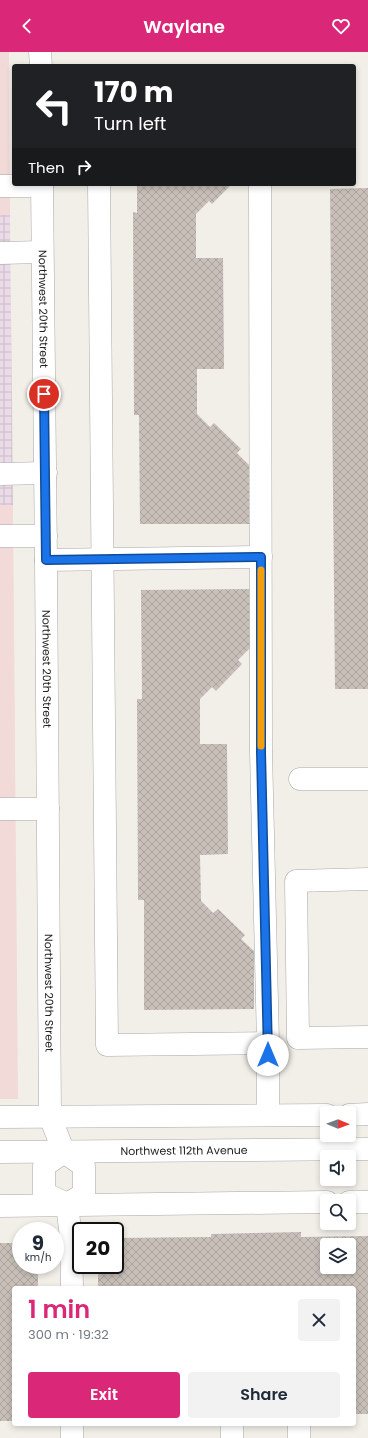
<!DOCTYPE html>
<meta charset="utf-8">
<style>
:root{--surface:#fff;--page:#f2f2f3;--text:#1f2937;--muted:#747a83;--accent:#db2777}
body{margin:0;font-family:Poppins,sans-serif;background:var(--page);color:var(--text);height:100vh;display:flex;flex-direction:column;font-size:15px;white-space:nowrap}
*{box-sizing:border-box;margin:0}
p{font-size:13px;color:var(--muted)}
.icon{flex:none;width:22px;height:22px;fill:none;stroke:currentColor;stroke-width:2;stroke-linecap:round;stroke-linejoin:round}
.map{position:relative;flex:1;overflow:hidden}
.side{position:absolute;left:12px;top:1234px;width:344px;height:140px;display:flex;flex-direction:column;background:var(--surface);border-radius:4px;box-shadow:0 2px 6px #0003}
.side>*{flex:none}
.hud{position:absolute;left:12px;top:12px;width:344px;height:122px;border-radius:4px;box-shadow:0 2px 6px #0003;background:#202124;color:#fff;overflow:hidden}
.needle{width:26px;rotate:91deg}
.buttons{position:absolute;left:320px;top:1054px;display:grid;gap:8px}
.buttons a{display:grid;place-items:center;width:36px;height:36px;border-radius:4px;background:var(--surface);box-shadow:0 2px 6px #0003;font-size:20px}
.speed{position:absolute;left:12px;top:1170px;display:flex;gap:8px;font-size:20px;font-weight:700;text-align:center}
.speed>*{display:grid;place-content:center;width:52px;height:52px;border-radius:50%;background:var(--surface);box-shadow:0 2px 6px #0003;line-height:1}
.speed small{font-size:10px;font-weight:400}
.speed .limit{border:2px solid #111;border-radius:6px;background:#fff;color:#111}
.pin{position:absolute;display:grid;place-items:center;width:34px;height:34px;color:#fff;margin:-17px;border:2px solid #fff;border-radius:50%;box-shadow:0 1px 4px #0007}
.me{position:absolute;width:44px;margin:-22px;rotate:0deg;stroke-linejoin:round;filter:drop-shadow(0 0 3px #0008)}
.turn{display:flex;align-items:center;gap:14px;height:84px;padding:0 16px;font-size:18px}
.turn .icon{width:52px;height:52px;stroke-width:2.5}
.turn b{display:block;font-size:28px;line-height:34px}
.then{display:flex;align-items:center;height:38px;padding:0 16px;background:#0003;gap:8px;font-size:15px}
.round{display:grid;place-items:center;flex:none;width:42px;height:42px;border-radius:4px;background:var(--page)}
.headline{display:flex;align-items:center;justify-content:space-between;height:68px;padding:0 16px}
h1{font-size:24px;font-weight:600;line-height:30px;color:var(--accent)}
.button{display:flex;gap:8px;margin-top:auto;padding:8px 16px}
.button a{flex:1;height:46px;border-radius:4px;background:var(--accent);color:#fff;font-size:16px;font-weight:600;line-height:46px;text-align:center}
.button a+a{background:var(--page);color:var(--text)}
header{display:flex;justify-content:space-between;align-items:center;height:52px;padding:0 16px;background:var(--accent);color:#fff;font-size:18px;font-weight:600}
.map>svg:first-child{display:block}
.commercial{fill:#f2dad9}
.industrial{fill:url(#industrial-grid)}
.building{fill:url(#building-cross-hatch);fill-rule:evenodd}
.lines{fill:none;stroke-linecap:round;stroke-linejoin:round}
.minor-casing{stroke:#a9a9a9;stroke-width:23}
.minor{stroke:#fff;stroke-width:22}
.route-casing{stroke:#114b97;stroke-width:10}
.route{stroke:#1a73e8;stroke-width:7}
.slow{stroke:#f59e0b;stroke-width:7}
.labels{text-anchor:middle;stroke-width:3;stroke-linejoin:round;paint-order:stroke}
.street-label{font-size:11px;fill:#222;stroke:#fff}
</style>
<header><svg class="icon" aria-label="back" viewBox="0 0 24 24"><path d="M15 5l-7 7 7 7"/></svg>Waylane<svg class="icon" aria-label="heart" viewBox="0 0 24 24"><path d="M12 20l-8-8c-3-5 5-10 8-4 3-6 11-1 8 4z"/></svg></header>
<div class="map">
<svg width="368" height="1386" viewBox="0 0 368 1386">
<defs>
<pattern id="industrial-grid" width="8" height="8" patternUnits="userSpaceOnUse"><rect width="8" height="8" fill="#ebdbe8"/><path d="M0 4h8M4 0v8" fill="none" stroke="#c9bcc7"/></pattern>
<pattern id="building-cross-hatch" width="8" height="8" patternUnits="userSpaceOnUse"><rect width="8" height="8" fill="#c7bfb8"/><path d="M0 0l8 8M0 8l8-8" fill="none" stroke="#aba49e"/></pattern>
</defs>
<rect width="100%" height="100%" fill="#f2efe9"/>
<g class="commercial">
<path d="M0,0h9l1,163h-10z"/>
<path d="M0,453h13l5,594h-18z"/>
</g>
<path class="industrial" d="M0,163h10l3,290h-13z"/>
<g class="building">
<path d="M137,132h95l-20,20 -3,-3 -13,13v44h27l1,111h-27v45l13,13 4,-4 27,26 -4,4 13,13v58h-110l-1,-109h-5l-1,-203 4,1z"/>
<path d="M368,136v501h-33l-5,-500z"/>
<path d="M251,537v58l-13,13 4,4 -26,27 -4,-4 -12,12v45h27l1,110 -28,1 1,46 12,12 5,-4 27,26 -4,4 13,12v58l-110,1v-110h-6l-1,-201h5l-1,-109z"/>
<path d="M301,1180v5l67,-1v178h-14v-126h-256v-23h17v-27l96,-1v-3zM327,1193h22v22h-22z"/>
<path d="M0,1191h21v22h17v23h-24v133h-14z"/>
</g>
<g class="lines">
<defs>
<g id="minor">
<path d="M40,0l1,14"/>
<path id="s1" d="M42,132l4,376 4,557 14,35"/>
<path d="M99,132l8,861 161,-2"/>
<path d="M260,132l1,568 7,291v72"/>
<path d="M0,134h42"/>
<path d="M0,201l42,-1"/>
<path d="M0,422l46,-1"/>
<path d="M0,484h46"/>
<path d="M46,508l215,-3"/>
<path d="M300,727h68"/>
<path d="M0,757h48"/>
<path d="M368,827l-72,2 2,157 70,-1"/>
<path d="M349,1063l19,-1"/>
<path d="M0,1065l327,-2"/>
<path id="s2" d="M0,1100l368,-3"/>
<path d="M64,1100l-20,14v27l23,11"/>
<path d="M64,1100l20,14v28l-17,10"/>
<path d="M349,1150h19"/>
<path d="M67,1152l4,34 1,50"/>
<path d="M0,1154l327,-4"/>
<path d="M72,1372v14"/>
<path d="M232,1372v14"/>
<path d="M299,1372v14"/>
</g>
</defs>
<use href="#minor" class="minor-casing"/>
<use href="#minor" class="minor"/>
</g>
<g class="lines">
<defs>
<path id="route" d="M44,342l2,166 215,-3v195l7,303"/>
</defs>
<use href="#route" class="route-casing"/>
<use href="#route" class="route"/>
<path class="slow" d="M261,694v-176"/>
</g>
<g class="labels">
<g class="street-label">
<text dy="4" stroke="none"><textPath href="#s1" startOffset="125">Northwest 20th Street</textPath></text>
<text dy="4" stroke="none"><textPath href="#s1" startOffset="485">Northwest 20th Street</textPath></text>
<text dy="4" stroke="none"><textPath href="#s1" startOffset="809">Northwest 20th Street</textPath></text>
<text dy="4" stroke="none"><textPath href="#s2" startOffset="184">Northwest 112th Avenue</textPath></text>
</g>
</g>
</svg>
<div class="buttons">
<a><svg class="needle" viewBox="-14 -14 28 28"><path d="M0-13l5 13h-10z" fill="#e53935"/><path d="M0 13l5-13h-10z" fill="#747a83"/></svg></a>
<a><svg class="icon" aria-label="sound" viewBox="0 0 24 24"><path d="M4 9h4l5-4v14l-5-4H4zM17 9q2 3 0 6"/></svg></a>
<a><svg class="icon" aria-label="search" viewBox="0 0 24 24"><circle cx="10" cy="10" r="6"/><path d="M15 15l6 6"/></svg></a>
<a><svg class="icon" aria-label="layers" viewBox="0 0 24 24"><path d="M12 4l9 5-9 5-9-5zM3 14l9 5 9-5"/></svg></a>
</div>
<div class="speed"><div>9<small>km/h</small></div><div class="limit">20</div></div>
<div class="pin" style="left:44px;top:342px;background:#d93025"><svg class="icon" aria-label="arrive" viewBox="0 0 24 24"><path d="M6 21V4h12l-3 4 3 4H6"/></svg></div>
<svg class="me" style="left:268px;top:1003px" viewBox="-20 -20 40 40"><circle r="19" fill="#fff"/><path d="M0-13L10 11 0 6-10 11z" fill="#1a73e8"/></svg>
<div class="hud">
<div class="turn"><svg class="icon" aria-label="left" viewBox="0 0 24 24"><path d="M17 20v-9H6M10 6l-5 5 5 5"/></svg><div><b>170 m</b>Turn left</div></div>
<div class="then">Then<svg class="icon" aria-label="right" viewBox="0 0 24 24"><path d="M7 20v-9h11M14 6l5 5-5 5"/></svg></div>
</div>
<section class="side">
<div class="headline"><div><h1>1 min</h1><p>300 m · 19:32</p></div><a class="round"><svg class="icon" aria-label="close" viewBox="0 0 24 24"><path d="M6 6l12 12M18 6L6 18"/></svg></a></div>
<div class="button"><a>Exit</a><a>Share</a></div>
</section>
</div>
